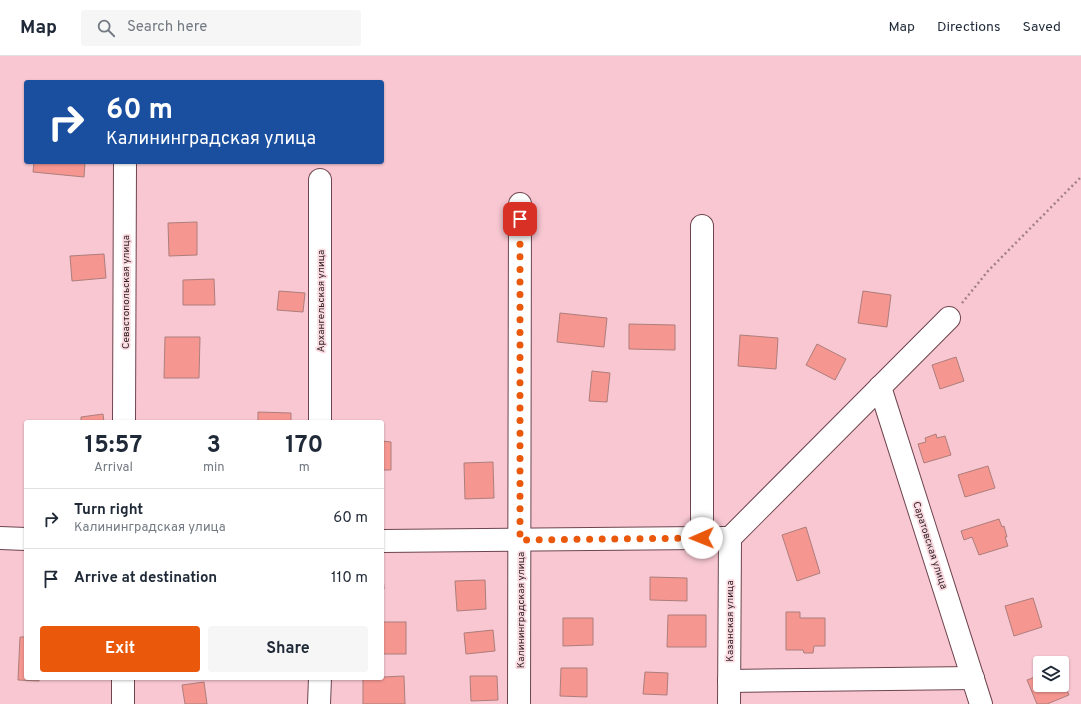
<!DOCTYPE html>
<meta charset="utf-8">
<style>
:root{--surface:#fff;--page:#f6f6f7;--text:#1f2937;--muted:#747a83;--line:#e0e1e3;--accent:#ea580c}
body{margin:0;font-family:Overpass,sans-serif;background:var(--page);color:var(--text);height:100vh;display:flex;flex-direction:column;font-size:15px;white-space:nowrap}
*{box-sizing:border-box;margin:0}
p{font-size:13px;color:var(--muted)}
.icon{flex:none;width:22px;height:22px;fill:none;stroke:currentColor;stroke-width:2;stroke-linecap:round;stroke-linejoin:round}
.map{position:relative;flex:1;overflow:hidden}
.drawer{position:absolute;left:24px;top:364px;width:360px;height:260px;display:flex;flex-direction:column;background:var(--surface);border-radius:4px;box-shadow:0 1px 3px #0004}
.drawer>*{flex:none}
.guide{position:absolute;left:24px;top:24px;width:360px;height:84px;border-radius:4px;box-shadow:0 1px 3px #0004;background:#1a4fa0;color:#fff;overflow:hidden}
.tools{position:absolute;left:1033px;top:600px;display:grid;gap:8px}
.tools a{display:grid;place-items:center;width:36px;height:36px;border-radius:4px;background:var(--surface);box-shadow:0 1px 3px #0004;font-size:20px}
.pin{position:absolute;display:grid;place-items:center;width:34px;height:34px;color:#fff;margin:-17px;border-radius:8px;box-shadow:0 2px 6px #0006}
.me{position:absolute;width:44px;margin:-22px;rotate:269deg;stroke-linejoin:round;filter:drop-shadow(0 0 3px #0008)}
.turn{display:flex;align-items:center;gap:14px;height:84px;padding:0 16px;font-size:18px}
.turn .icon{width:52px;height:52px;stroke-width:2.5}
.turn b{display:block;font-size:28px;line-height:34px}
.eta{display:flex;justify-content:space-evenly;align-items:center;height:68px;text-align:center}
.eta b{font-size:24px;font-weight:700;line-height:28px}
.action{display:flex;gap:8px;margin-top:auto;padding:8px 16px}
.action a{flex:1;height:46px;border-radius:4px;background:var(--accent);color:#fff;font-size:16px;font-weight:700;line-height:46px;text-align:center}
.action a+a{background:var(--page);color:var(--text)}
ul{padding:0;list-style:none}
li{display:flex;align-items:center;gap:12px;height:60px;padding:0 16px;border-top:1px solid var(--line)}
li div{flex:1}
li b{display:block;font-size:15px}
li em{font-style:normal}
header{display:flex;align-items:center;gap:24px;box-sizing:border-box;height:56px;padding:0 20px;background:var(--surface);border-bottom:1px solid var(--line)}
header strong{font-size:19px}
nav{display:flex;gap:22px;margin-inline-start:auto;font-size:14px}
.search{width:280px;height:36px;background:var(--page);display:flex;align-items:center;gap:10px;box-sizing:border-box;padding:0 14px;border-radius:4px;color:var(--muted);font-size:15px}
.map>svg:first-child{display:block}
.building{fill:#f59691;stroke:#ad7e7b}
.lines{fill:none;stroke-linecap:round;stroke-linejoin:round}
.minor-casing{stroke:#6e454f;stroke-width:24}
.path{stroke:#a37f87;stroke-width:2.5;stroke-dasharray:2 3;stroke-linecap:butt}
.minor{stroke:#fff;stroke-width:22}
.route{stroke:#ea580c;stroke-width:7;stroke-dasharray:0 12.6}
.labels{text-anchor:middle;stroke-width:3.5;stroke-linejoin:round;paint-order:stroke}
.street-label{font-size:10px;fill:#301e22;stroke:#f9dae1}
</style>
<header>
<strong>Map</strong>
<div class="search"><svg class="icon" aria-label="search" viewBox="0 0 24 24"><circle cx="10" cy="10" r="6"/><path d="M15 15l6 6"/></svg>Search here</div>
<nav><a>Map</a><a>Directions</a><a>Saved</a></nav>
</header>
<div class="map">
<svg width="1081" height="648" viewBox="0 0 1081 648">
<rect width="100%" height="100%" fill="#f8c7d2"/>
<g class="building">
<path d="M34,106h51l-1,15 -51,-5z"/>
<path d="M197,166v33l-28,1 -1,-33z"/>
<path d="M104,198l2,24 -34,3 -2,-25z"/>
<path d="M214,223l1,26h-32v-25z"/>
<path d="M279,235l26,2 -2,19 -26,-2z"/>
<path d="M863,235l28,4 -4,32 -29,-4z"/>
<path d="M560,257l47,5 -3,29 -47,-5z"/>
<path d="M629,268l46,1v25l-46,-1z"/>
<path d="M740,279l38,3 -2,31 -38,-3z"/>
<path d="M165,281h35l-1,41h-35z"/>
<path d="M817,288l29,15 -11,21 -29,-15z"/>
<path d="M956,301l8,24 -24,8 -8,-24z"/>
<path d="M592,315l18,2 -3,29 -18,-1z"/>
<path d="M258,356l33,1v9h-33z"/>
<path d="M103,358l1,8h-23v-5z"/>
<path d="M192,365v1h-36z"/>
<path d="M936,378l1,4 8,-2 6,19 -27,8 -6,-19 8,-2 -1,-4z"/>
<path d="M382,385l9,1v28h-9z"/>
<path d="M493,406l1,36 -29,1 -1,-36z"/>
<path d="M988,410l7,22 -30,9 -7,-22z"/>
<path d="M999,463l3,8 2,-1 3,11h-2l3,9 -29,9 -7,-18 -8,3 -3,-9z"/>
<path d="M806,471l14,46 -23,8 -15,-46z"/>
<path d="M382,507l2,26h-2z"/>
<path d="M650,521l37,1v23l-37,-1z"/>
<path d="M485,524l1,29 -29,2 -2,-30z"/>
<path d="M1033,542l9,29 -28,9 -9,-30z"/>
<path d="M786,556h14v6h25v28h-11l-1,7h-9l-1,-3h-17z"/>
<path d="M668,559h38v32h-39z"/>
<path d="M563,562h30v27l-30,1z"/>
<rect x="382" y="566" width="24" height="32"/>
<path d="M493,574l2,21 -29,3 -2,-21z"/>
<path d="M20,581h6v41h13v3l-21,-1z"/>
<path d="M561,612h26v29l-27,-1z"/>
<path d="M645,616l23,1 -1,22 -24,-1z"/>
<path d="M1040,619v10h22v-6l7,16 -22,9h-10l-10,-24z"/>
<path d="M404,620l1,28h-42v-26z"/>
<path d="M470,620h27l1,24 -27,1z"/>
<path d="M204,626l3,22h-22l-3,-19z"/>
</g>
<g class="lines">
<defs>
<g id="minor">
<path d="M702,170v312h28l219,-220"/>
<path d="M880,331l101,317"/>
<path d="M124,366l1,-260"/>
<path d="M320,366v-242"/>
<path d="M0,482l26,1"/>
<path d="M382,485l320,-3"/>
<path d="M729,625l244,-3"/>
<path d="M123,648v-26"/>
<path d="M319,648l1,-26"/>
<path d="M519,648l1,-500"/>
<path d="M729,648l1,-166"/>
</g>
</defs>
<use href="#minor" class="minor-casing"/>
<path class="path" d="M962,247l26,-32 93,-94"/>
<use href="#minor" class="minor"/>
</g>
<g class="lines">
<path class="route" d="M520,163v321l182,-2"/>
</g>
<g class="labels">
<g class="street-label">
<text transform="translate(125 236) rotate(-90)" y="4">Севастопольская улица</text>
<text transform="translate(320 245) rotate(-90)" y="4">Архангельская улица</text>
<text transform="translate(931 489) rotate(72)" y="4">Саратовская улица</text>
<text transform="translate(520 554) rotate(-90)" y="4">Калининградская улица</text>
<text transform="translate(729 565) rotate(-90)" y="4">Казанская улица</text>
</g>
</g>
</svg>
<div class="tools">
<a><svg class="icon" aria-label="layers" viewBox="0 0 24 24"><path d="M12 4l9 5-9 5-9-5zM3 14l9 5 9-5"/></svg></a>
</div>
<div class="pin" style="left:520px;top:163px;background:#d93025"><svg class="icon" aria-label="arrive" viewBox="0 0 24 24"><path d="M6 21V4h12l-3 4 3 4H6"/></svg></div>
<svg class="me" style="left:702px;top:482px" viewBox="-20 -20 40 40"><circle r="19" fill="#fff"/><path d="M0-13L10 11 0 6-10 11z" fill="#ea580c"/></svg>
<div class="guide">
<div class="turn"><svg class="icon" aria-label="right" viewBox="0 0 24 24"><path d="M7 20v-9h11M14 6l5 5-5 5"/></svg><div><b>60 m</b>Калининградская улица</div></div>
</div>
<section class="drawer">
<div class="eta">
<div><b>15:57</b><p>Arrival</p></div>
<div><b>3</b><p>min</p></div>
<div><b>170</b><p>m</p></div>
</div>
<ul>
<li><svg class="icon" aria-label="right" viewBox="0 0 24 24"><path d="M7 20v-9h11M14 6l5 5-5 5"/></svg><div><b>Turn right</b><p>Калининградская улица</p></div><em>60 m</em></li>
<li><svg class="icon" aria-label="arrive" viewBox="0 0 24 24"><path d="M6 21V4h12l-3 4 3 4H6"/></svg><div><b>Arrive at destination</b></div><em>110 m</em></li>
</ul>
<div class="action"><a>Exit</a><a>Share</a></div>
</section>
</div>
